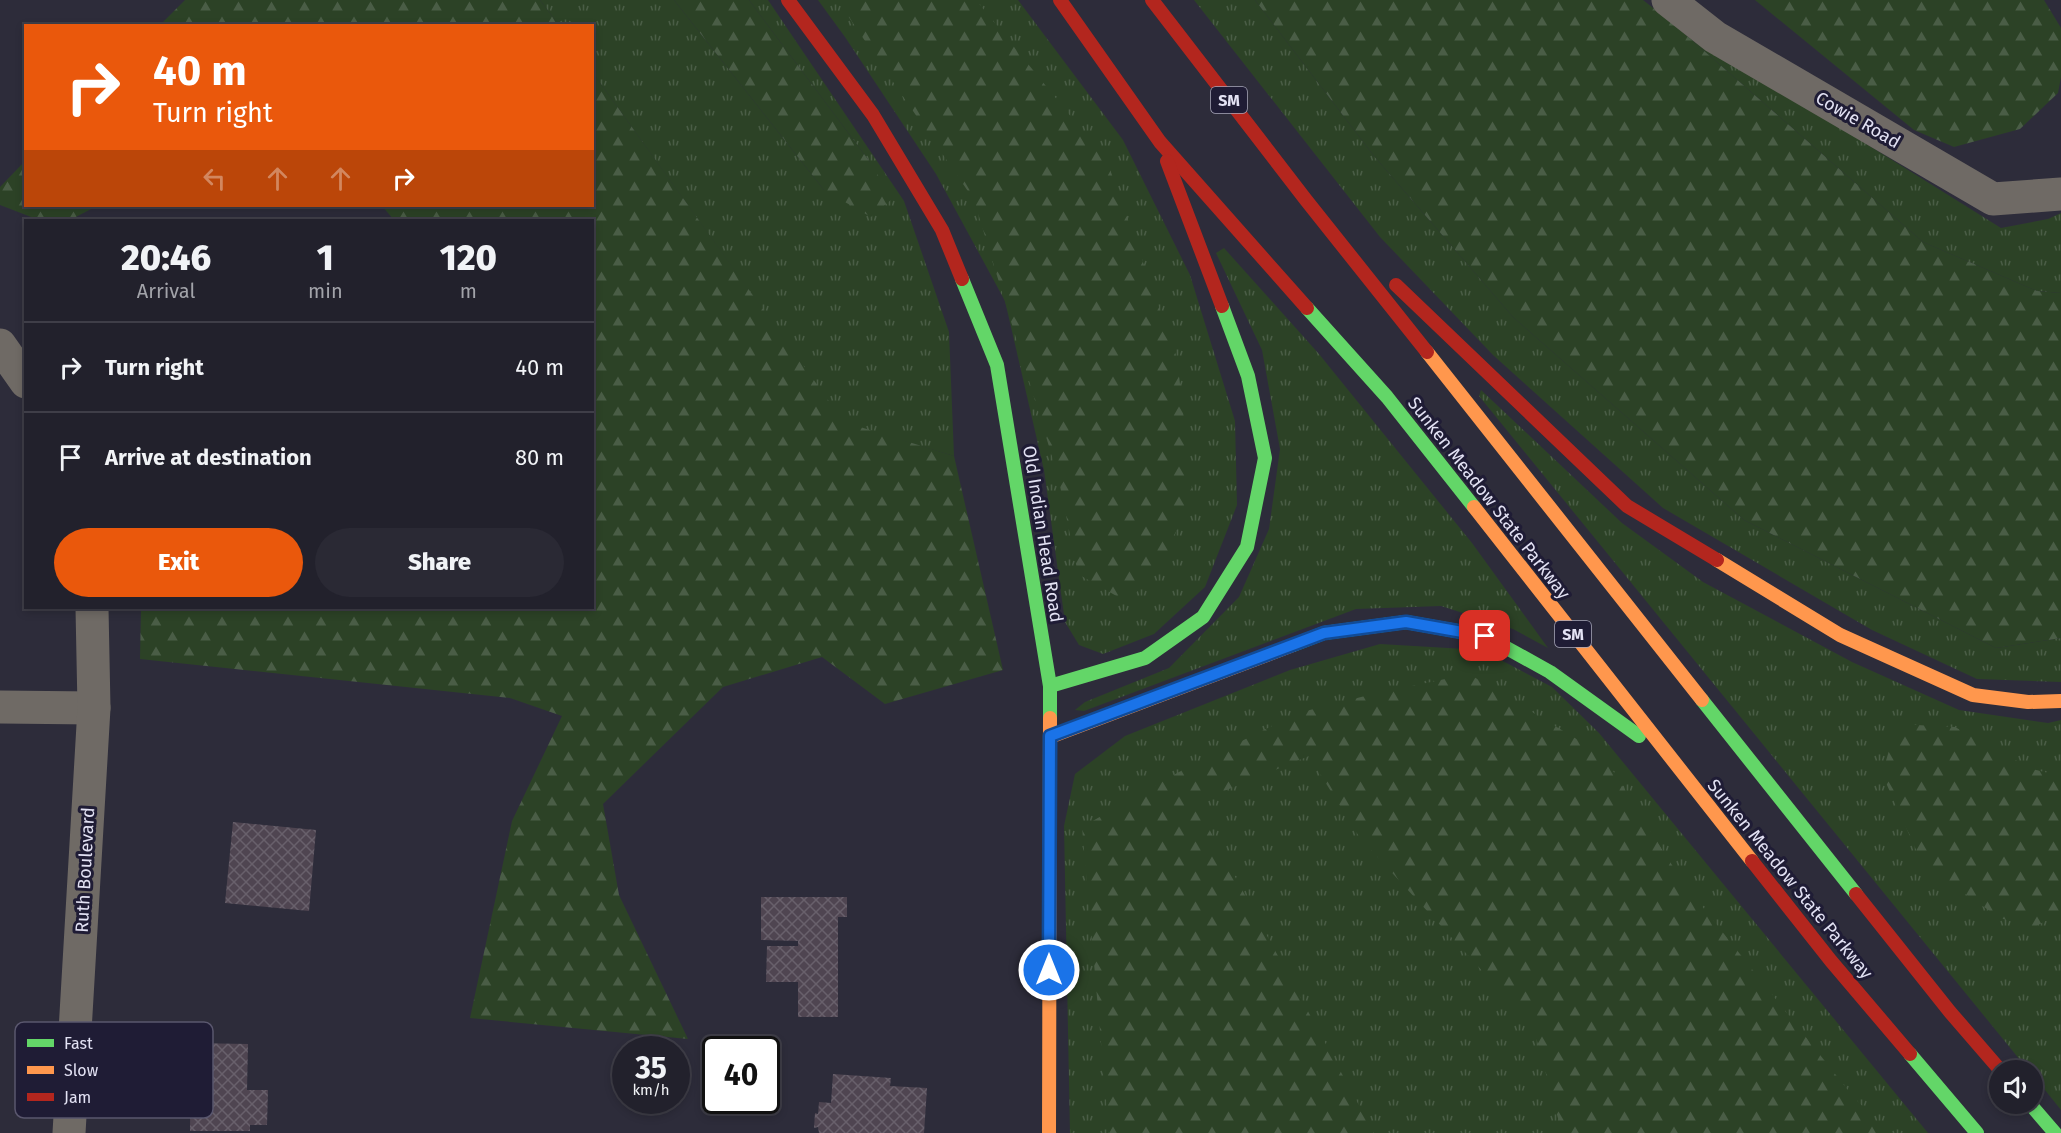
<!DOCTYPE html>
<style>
:root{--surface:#22212c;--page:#2a2934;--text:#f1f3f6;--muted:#a2a3a9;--line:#3f3e48;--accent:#ea580c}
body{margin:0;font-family:"Fira Sans",sans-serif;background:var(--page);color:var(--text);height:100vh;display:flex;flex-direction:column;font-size:22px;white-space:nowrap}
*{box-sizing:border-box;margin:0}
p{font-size:20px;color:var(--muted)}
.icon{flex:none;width:33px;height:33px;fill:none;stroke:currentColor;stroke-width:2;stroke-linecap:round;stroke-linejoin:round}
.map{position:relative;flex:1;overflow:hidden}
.details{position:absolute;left:24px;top:219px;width:570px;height:390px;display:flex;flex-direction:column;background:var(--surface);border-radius:0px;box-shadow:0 3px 9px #0003,0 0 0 2px var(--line)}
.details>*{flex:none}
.top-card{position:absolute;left:24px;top:24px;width:570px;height:183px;border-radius:0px;box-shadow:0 3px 9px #0003,0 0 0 2px var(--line);background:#ea580c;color:#fff;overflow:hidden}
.fabs{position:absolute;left:1989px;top:1060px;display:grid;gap:12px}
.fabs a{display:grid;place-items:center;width:54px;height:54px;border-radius:50%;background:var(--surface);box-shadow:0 3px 9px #0003,0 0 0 2px var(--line);font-size:30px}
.speed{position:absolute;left:612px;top:1036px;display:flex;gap:12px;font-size:30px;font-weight:700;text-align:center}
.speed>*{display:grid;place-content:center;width:78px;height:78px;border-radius:50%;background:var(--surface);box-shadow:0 3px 9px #0003,0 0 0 2px var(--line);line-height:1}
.speed small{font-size:15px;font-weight:400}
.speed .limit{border:3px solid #111;border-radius:9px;background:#fff;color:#111}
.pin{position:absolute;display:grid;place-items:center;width:51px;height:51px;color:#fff;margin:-26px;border-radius:12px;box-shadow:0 3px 9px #0006}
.me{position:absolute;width:66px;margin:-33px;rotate:0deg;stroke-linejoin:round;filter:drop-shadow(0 0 4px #0008)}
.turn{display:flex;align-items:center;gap:21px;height:126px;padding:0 30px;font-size:27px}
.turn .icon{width:78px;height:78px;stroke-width:2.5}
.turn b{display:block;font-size:42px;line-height:51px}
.lanes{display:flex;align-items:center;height:57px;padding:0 30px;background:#0003;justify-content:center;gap:30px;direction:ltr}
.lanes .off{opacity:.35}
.eta{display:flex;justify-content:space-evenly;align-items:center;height:102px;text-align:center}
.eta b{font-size:36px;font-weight:800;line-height:42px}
.primary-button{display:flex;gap:12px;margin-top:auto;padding:12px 30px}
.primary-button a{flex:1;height:69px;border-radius:36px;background:var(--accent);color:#fff;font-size:24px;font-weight:800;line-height:69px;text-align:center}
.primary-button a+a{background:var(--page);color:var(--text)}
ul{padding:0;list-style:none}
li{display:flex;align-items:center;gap:18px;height:90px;padding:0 30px;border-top:2px solid var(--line)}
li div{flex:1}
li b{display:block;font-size:22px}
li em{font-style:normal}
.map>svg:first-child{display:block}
.grass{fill:url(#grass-tufts)}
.forest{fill:url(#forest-firs)}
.building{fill:url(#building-cross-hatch)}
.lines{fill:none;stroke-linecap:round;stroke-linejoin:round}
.street{stroke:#6f6a65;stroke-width:33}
.fast{stroke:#63d668;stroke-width:14}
.slow{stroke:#ff974d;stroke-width:14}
.jam{stroke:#b3261e;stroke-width:14}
.route-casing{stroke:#114b97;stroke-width:15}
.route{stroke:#1a73e8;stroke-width:10}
.labels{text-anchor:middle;stroke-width:6;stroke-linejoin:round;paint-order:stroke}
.shield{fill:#1f1c35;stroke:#a8a7bb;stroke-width:1.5}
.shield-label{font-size:16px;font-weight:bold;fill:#e3e2f4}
.street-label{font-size:18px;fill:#e3e2f4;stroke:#1f1c35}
.key{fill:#1f1c35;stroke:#5a576e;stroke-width:1.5}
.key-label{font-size:16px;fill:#e3e2f4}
</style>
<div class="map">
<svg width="2061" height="1133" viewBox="0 0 2061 1133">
<defs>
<pattern id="grass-tufts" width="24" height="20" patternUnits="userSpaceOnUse" patternTransform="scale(1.5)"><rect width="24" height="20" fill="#2c4226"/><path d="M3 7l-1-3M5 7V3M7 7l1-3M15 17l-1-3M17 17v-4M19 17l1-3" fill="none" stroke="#4a5d46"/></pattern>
<pattern id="forest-firs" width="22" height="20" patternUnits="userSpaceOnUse" patternTransform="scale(1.5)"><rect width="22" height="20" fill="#2c4226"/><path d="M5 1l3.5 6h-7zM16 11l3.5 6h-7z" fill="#4a5d46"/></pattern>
<pattern id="building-cross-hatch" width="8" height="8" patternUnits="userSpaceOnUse" patternTransform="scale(1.5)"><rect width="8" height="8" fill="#4f4551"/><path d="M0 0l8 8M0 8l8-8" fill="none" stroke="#68606b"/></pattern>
</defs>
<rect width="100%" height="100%" fill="#2d2c3a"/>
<g class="grass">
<path d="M540,0h134l150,190 46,-28 -121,-162h19l136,201 45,131 5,124 -110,-33 -251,-350 -1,-47 -33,-1z"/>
<path d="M818,0h200l105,140 67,135 45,146 2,84 -32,82 -51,47 -51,20 -24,-9 -14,-23 -21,-152 -39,-169 -69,-127 -91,-137z"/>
<path d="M1194,0h61l119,156 139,161 231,203 252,128 65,-10v44l-84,-3 -105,-49 -209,-122 -170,-153 -113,-118z"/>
<path d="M1671,22l330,206 47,-9 13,-6v80l-24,-2 -114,-49z"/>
<path d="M1224,248l95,106 153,189 76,105 -35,-19 -72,-23 -85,3 -272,102 -9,-1 10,-8 84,-34 70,-71 30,-68 11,-80 -18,-99 -46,-97z"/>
<path d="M1481,390l141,133 81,59 149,80 107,48 89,13 13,-3v390l-28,-35 -1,-4h-3l-550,-675z"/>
<path d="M1380,644l102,6 70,37 47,46 329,400h-858l-6,-307 11,-52 50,-38 165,-66z"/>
</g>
<g class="forest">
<path d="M185,0h355l19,25h-399z"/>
<path d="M674,0h75l121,162 22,37 -21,18 -47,-27z"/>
<path d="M837,0h139l131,161 70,197 15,131 -28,75 -37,38 -49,-28 -20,-98 -84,-276z"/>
<path d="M1255,0h388l28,22 252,220 114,49 24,2v345l-65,10 -252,-128 -231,-203 -139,-161z"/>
<path d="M1755,0h289l17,28v49l-3,16 -38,36 -66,18 -40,-17z"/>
<path d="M593,73l251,349 110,34 49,214 -118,34 -63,-47 -99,30 -120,117 16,91 69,144 -218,-21 42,-197 50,-105 -52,-18 -370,-39 1,-51h451v-388h-198l-12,-14h210z"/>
<path d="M25,161l1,45h71l-27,14h-31l-39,-15v-18z"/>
<path d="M1469,674l134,81 79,126 169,213 36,39h-325l-29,-107 -173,-188 -51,-82 -114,47 179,330h-265l-27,-306 97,-55 119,-59 71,-18z"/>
<path d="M1897,724l58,3 77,42 29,7v136l-28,16 -33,-10 -77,-53 -41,-91z"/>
</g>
<g class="building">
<path d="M233,822l83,8 -7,81 -84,-8z"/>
<path d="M761,897h86v20h-9v100h-40v-35h-32l1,-36h31v-5l-37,-1z"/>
<path d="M191,1043l57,1 -1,46h21l-1,35h-17v6h-60z"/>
<path d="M833,1074l58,4 -1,8 37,2 -3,45h-105l-1,-6 -4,1 1,-15 3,1 1,-12 12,1z"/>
</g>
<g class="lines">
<g class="street">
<path d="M1668,0l47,37 278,162 68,-5"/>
<path d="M0,345l26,37"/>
<path d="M0,707l94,1"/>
<path d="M69,1133l25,-425 -2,-100"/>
</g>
<g class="fast">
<path d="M962,279l35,86 53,321v32"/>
<path d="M1307,308l80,89 87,110"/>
<path d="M1293,645l31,-12 82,-11 79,14 65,36 89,64"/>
<path d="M1050,686l95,-28 58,-41 44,-70 18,-89 -17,-82 -26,-70"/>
<path d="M1702,700l154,194"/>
<path d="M1910,1054l67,79"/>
<path d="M2030,1104l25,29"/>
</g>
<g class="slow">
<path d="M1427,352l275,348"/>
<path d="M1474,507l278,354"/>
<path d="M1717,560l123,75 133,60 55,7 33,-1"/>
<path d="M1050,737l243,-92"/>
<path d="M1049,1133l1,-415"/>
</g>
<g class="jam">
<path d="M788,0l85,115 69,115 20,49"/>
<path d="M1060,0l100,142 147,166"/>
<path d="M1152,0l154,200 121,152"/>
<path d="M1167,161l55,145"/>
<path d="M1396,285l231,221 90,54"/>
<path d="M1752,861l79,100 79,93"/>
<path d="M1856,894l94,118 51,59"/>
</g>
</g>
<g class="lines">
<defs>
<path id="route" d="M1049,970l1,-234 274,-103 82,-11 79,14"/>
</defs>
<use href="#route" class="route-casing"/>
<use href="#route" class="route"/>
</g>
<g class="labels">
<g class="shield">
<rect x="1211" y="87" width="36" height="26" rx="4.5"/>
<rect x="1555" y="621" width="36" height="26" rx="4.5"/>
</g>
<g class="shield-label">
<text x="1229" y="106">SM</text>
<text x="1573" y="640">SM</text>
</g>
<g class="street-label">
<text transform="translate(1858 120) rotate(30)" y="6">Cowie Road</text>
<text transform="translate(1489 498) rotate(52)" y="6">Sunken Meadow State Parkway</text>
<text transform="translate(1043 534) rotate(81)" y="6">Old Indian Head Road</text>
<text transform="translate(85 870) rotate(-87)" y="6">Ruth Boulevard</text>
<text transform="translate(1790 879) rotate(51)" y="6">Sunken Meadow State Parkway</text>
</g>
</g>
<rect x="15" y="1022" width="198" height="96" rx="9" class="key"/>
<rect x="27" y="1039" width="27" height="8" fill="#63d668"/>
<rect x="27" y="1066" width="27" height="8" fill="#ff974d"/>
<rect x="27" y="1093" width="27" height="8" fill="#b3261e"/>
<g class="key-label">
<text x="64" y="1049">Fast</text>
<text x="64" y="1076">Slow</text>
<text x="64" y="1103">Jam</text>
</g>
</svg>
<div class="fabs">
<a><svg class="icon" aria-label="sound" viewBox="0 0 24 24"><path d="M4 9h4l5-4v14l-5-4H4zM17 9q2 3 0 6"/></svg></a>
</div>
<div class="speed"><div>35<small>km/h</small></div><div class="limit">40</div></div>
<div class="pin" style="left:1485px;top:636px;background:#d93025"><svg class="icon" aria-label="arrive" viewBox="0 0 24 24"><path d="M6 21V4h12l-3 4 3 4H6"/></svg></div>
<svg class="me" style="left:1049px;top:970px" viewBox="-20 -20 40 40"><circle r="17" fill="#1a73e8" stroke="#fff" stroke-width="3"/><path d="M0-11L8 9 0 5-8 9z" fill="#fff"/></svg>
<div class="top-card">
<div class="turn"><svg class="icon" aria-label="right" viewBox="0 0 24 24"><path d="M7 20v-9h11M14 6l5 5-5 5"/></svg><div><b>40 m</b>Turn right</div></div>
<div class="lanes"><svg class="icon off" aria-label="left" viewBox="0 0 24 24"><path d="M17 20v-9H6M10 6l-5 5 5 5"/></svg><svg class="icon off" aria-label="ahead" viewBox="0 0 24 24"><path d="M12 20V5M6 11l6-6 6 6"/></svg><svg class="icon off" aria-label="ahead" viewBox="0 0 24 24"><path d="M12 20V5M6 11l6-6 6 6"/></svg><svg class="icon" aria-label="right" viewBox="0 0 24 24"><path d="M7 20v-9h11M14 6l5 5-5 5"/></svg></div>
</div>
<section class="details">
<div class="eta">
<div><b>20:46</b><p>Arrival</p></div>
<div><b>1</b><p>min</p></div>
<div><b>120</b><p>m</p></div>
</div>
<ul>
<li><svg class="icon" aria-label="right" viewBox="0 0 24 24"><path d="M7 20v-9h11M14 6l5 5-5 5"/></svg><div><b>Turn right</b></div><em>40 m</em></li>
<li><svg class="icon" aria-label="arrive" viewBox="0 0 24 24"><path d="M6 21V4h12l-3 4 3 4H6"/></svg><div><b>Arrive at destination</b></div><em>80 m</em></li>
</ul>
<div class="primary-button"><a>Exit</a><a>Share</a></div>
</section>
</div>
